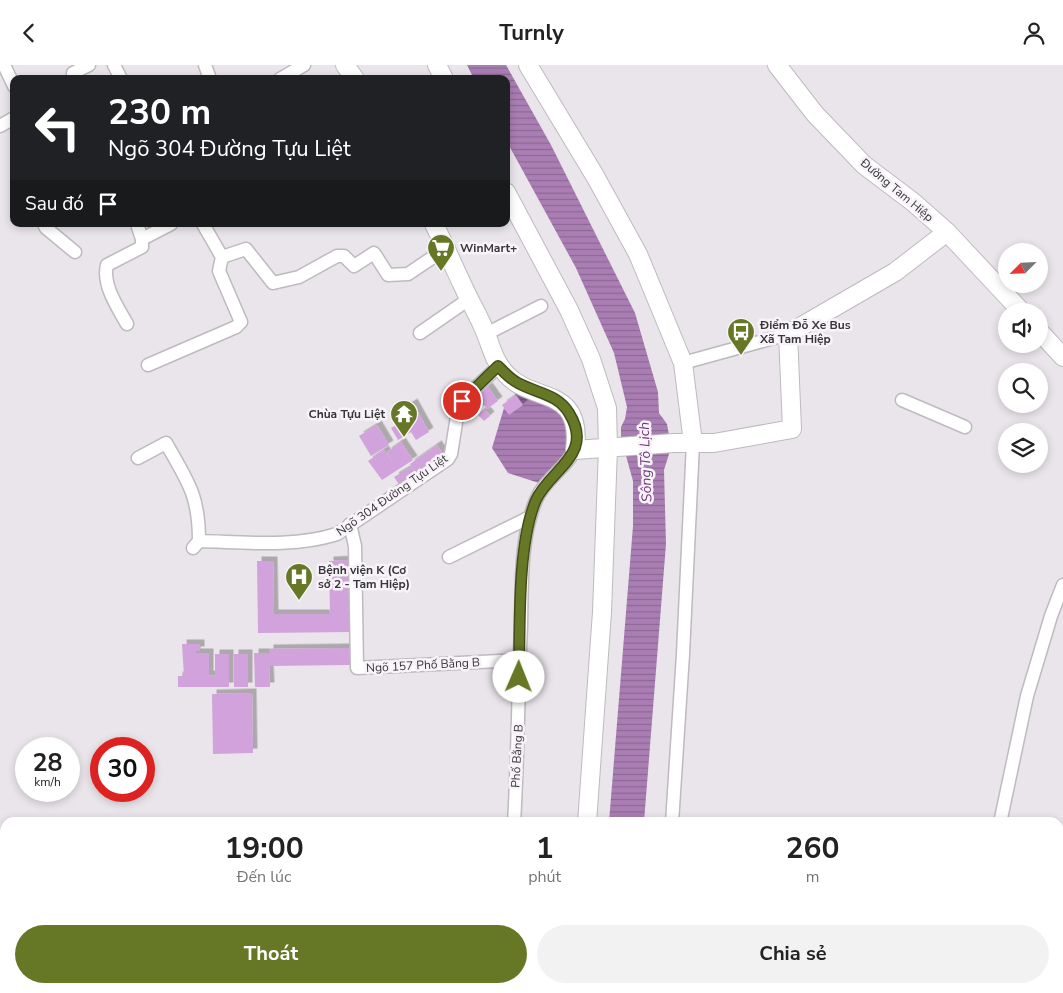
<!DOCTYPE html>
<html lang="vi">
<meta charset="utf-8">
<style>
:root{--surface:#fff;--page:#f2f2f2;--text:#222;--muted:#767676;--accent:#667826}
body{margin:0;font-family:"Nunito Sans",sans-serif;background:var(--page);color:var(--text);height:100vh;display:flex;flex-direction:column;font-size:19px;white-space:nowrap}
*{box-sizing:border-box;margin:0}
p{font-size:16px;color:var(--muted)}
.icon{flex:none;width:28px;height:28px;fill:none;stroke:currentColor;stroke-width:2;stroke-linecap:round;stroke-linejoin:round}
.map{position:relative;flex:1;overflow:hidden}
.details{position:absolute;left:0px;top:752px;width:1064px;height:176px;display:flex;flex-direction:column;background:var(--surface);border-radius:15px 15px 0 0;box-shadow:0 2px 8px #0003}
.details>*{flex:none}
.guide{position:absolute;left:10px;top:10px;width:500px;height:152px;border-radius:10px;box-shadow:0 2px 8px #0003;background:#202124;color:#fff;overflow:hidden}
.needle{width:32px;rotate:246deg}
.controls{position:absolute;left:998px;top:178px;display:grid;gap:10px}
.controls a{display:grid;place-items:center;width:50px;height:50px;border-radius:50%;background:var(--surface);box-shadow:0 2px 8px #0003;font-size:25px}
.speed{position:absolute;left:15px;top:672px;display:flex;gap:10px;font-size:25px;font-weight:700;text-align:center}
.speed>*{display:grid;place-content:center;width:65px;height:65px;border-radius:50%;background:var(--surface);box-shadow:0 2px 8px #0003;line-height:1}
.speed small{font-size:12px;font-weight:400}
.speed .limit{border:8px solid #d22;background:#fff;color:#111}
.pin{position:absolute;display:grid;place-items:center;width:42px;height:42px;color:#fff;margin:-21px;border:2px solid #fff;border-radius:50%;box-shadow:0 1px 5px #0007}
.me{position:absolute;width:55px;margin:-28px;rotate:1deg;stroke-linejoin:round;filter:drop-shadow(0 0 4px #0008)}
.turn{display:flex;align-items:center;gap:18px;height:105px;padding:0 15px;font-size:22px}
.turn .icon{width:65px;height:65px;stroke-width:2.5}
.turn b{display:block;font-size:35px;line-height:42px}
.then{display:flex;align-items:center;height:48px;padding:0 15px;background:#0003;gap:10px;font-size:19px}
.eta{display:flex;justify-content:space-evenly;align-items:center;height:85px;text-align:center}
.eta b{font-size:30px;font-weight:700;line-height:35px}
.button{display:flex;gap:10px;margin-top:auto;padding:10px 15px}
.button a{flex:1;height:58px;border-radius:30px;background:var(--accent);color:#fff;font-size:20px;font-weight:700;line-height:58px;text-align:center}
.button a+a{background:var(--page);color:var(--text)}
header{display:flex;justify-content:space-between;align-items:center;height:65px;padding:0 15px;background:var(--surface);font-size:22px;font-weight:700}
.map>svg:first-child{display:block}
.water{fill:url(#water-rules)}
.building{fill:#d1a2db;filter:url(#shadow)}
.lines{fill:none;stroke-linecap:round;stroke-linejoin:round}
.street-casing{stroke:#bebabf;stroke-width:15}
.secondary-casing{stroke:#bebabf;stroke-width:20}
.street{stroke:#fff;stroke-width:12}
.secondary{stroke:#fff;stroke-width:18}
.route-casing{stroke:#424e19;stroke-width:12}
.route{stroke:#667826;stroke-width:9}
.labels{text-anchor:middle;stroke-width:5;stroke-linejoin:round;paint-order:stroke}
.street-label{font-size:12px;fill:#373638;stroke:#f7f3f8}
.poi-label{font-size:12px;font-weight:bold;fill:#373638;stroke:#f7f3f8;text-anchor:start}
.water-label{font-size:14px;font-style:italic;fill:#6f377b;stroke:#f7f3f8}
</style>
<header><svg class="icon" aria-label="back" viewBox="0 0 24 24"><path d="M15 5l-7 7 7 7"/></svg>Turnly<svg class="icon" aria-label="person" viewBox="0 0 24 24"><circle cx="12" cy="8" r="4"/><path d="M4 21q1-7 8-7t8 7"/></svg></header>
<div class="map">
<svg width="1063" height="928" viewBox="0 0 1063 928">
<defs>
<pattern id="water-rules" width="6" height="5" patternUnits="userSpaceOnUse" patternTransform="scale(1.25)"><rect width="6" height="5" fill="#aa7eb4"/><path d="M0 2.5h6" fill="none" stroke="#8b6893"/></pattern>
<filter id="shadow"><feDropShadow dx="4.5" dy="-4.5" stdDeviation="0" flood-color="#0004"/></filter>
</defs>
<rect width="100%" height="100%" fill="#eae5ea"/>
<g class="water">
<path d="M467,0h39l45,80 84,168 23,79 1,21 8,11 2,11 1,16 -6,19 2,74 -22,278h-35l24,-296v-45l-12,-43v-11l4,-8 2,-12 -13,-54 -38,-85 -70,-128v-61h-32z"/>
<path d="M516,328l46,12 10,45 -33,33 -31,-10 -16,-25 12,-40 4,5z"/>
<path d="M588,924h44v4h-45z"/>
</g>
<g class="building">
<path d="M488,322l10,14 -11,8 -3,-4 -5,3 -4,-6 5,-3 -2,-4z"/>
<path d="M516,330l7,10 -14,10 -7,-10z"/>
<path d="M413,338l16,29 -13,8 -5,-8 -13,8 -7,-12 14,-8 -5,-9z"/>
<path d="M484,344l6,7 -6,5 -6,-6z"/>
<path d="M377,360l12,20 -18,11 -12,-20z"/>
<path d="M401,377l12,18 -31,20 -14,-19 16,-11 9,13 -6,-11z"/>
<path d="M437,380l7,10 -27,19 -7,-10z"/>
<path d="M411,402l5,9 -16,10 -6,-9z"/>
<path d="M352,495l1,72 -95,1 -1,-72h16l1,53h56l-1,-53z"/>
<path d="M182,579h18v7h-4v2h13v22l6,1v-22h14v33h-51v-11h6z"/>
<path d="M350,583v17l-81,1 1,21h-15l-1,-34h15v-4z"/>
<rect x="234" y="589" width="14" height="33"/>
<path d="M252,628l1,60 -40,1 -1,-60z"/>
</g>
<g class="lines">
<defs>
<g id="street">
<path d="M4,0l10,21"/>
<path d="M114,0l7,14"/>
<path d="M205,0l5,14"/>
<path d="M73,14v-6l16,-8"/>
<path d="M280,14l24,-14"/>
<path d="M0,61l14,-8"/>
<path d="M44,159l2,4 29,24"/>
<path d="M142,174l29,-15"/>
<path d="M222,192l24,-8 27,34 26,-6 38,-21h7l10,10 20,-13 14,22 20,-1 37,-25"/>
<path d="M127,259c-9,-16 -25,-39 -20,-59l35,-18v-8l-5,-15"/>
<path d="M420,268l49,-34"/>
<path d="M486,269l55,-28"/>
<path d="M683,298l105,-29"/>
<path d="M148,300l88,-38 5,-5 -22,-51 3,-14 -19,-33"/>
<path d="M902,335l63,27"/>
<path d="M138,393l28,-15c22,39 33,52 33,98l-6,7"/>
<path d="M350,459l5,22 2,122 162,-8"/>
<path d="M199,476c45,1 94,7 138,-7l111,-75 3,-5 7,-44 4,-10 37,-34"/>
<path d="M449,492l81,-40"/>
<path d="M514,758c4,-67 4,-132 7,-198 1,-41 -1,-87 15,-125 8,-20 29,-31 39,-50"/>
<path d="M672,758l11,-169 10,-211"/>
<path d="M1000,758l27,-127 24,-80 12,-31"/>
<path d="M0,895l5,-1"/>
<path d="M294,924l4,4"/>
<path d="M229,928l1,-4"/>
<path d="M456,928l1,-4"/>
<path d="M498,928l1,-4"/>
<path d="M654,928v-4"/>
<path d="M952,928v-4"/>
</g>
<g id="secondary">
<path d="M345,0l10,14"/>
<path d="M437,0l7,14"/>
<path d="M528,0l67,111 43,78 45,109 10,80"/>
<path d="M777,0l38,49 49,51 49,37 34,30 74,79"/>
<path d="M506,127l63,118 22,49 16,49 1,40 -6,164 -15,211"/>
<path d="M434,159c10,20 19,41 29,62 7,16 17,32 23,48 6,15 8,27 20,40 27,30 77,11 69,76l99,-7h40l78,-14 -4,-95 107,-62 52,-40"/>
<path d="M1039,266l24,26"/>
<path d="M570,928v-4"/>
</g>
</defs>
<use href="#street" class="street-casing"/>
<use href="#secondary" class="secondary-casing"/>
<use href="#street" class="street"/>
<use href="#secondary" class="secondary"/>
</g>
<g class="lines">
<defs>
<path id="route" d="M462,336l36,-35c6,6 12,13 20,17 18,10 40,11 51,30 26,42 -19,56 -33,87 -19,44 -16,129 -17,177"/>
</defs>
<use href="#route" class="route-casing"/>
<use href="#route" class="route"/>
</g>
<defs>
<symbol id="supermarket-pin" viewBox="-11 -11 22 30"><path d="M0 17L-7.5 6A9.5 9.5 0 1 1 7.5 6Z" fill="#667826" stroke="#f7f3f8"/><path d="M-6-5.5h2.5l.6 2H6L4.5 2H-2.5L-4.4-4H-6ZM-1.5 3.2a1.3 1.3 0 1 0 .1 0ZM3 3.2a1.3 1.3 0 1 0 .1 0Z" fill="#fff"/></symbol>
<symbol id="bus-pin" viewBox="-11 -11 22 30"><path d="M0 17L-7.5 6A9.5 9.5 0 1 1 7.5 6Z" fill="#667826" stroke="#f7f3f8"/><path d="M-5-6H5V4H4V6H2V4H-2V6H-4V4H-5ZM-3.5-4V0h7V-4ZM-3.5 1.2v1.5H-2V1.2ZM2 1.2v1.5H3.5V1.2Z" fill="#fff"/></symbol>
<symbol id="temple-pin" viewBox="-11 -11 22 30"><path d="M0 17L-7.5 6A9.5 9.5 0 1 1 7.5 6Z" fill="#667826" stroke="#f7f3f8"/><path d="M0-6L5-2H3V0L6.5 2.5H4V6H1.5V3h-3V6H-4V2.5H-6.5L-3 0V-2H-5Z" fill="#fff"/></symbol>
<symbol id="hospital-pin" viewBox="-11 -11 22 30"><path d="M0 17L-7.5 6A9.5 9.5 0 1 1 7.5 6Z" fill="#667826" stroke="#f7f3f8"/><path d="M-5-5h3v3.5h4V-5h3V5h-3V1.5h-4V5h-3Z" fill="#fff"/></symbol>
</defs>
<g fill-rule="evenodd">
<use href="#supermarket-pin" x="425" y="167" width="32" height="43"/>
<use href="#bus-pin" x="725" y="251" width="32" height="43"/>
<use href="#temple-pin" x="388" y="333" width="32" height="43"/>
<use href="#hospital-pin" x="283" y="496" width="32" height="43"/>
</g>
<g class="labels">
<g class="street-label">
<text transform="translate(897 125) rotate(40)" y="4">Đường Tam Hiệp</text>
<text transform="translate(392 430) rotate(-35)" y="4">Ngõ 304 Đường Tựu Liệt</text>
<text transform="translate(423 600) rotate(-3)" y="4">Ngõ 157 Phố Bằng B</text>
<text transform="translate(517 691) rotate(-87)" y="4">Phố Bằng B</text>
</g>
<g class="poi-label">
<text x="460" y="187">WinMart+</text>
<text x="760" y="264">Điểm Đỗ Xe Bus<tspan x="760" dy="14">Xã Tam Hiệp</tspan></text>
<text x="385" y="353" text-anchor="end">Chùa Tựu Liệt</text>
<text x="318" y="509">Bệnh viện K (Cơ<tspan x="318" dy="14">sở 2 - Tam Hiệp)</tspan></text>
</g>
<g class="water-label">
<text transform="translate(645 397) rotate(-92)" y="5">Sông Tô Lịch</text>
</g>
</g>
</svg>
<div class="controls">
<a><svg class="needle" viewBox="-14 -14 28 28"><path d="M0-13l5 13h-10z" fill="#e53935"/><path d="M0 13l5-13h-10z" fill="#767676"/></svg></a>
<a><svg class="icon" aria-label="sound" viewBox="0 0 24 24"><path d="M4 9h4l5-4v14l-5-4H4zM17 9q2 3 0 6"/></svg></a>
<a><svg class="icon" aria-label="search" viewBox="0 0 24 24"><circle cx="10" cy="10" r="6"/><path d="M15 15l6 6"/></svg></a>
<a><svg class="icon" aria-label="layers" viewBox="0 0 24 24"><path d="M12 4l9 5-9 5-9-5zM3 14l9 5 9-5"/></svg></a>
</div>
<div class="speed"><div>28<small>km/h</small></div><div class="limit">30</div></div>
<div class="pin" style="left:462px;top:336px;background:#d93025"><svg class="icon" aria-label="arrive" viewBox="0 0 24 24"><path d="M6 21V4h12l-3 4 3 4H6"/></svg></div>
<svg class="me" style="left:519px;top:612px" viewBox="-20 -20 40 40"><circle r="19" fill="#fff"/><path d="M0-13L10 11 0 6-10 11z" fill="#667826"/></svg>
<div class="guide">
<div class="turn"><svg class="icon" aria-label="left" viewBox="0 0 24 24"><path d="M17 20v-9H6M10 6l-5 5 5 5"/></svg><div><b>230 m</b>Ngõ 304 Đường Tựu Liệt</div></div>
<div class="then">Sau đó<svg class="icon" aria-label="arrive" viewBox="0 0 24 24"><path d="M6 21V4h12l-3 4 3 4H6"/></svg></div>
</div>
<section class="details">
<div class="eta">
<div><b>19:00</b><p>Đến lúc</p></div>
<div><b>1</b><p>phút</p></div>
<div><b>260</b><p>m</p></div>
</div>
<div class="button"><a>Thoát</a><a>Chia sẻ</a></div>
</section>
</div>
